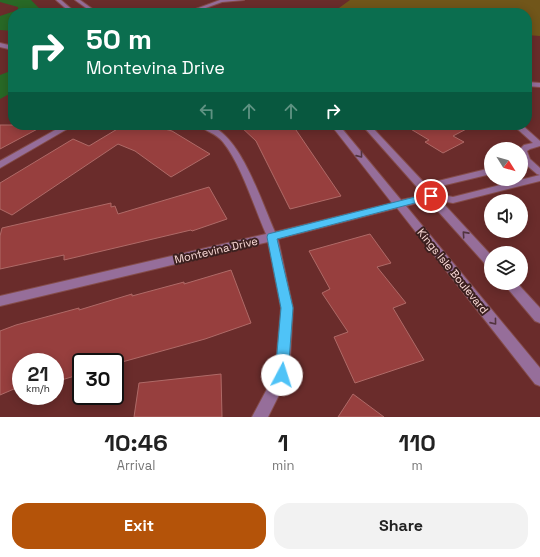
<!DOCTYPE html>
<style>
:root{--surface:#fff;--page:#f2f2f2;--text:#222;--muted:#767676;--accent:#b45309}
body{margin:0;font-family:"Space Grotesk",sans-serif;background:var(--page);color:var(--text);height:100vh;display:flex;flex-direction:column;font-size:15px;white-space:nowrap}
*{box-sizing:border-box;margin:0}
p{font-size:13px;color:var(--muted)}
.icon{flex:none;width:22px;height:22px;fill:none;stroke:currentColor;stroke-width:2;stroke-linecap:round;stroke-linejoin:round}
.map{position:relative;height:417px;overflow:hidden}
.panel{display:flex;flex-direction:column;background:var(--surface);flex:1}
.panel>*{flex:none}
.guide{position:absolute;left:8px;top:8px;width:524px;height:122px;border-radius:16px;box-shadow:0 2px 10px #0003;background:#0b6e4f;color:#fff;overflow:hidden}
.needle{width:26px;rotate:127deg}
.fabs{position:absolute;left:484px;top:142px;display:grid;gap:8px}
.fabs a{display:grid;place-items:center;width:44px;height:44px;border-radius:50%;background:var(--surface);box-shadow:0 2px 10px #0003;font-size:20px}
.speed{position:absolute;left:12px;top:353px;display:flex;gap:8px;font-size:20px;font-weight:700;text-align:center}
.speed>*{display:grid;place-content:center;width:52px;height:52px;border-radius:50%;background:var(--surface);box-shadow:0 2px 10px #0003;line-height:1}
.speed small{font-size:10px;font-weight:400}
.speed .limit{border:2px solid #111;border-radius:6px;background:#fff;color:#111}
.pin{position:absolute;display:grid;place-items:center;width:34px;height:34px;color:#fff;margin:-17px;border:2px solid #fff;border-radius:50%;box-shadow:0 1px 4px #0007}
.me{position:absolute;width:44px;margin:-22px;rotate:5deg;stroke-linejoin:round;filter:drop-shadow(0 0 3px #0008)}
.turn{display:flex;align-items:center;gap:14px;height:84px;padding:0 12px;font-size:18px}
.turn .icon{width:52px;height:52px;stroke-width:2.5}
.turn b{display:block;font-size:28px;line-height:34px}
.lanes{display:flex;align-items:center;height:38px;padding:0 12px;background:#0003;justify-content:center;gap:20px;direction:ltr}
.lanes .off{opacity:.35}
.eta{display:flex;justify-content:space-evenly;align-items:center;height:68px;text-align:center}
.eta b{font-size:24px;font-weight:800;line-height:28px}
.button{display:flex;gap:8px;margin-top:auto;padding:8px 12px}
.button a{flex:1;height:46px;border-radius:16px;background:var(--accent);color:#fff;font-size:16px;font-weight:800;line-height:46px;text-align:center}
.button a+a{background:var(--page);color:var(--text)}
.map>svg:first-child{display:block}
.green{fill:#71561a}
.water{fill:#286926}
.building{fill:#973f3e;stroke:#af6a67}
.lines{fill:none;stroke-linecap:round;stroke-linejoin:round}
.minor-casing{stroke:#844c4a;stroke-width:2}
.minor{fill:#966e9a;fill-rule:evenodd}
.oneway{stroke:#52343e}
.route{fill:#4fc3f7;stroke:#337fa1}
.labels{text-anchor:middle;stroke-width:4;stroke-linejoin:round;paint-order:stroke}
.street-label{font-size:11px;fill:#fdddda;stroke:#3c201f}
</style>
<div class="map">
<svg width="540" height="417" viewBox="0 0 540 417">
<rect width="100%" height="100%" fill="#6a2c2b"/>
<path class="green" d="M350,0h190v36l-13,-1v-22h-195z"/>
<g class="water">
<path d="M0,0h31l13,13h-31v18l-13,-1v-14l18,-6v-3l-18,-5z"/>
<path d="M13,70v22l-13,7v-24z"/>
</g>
<g class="building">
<path d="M0,125h45l-45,24z"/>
<path d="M124,125h26l22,6 38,23 -39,23 -36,-26 -17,-7 -106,71 -12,-6v-26l73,-44 16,7z"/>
<path d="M239,125h52l5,5 45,66 -51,13 -34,-68z"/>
<path d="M404,125h70l-21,11 11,6 -21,11 -18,-11 4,-2z"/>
<path d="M209,187l18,32 -35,12 -1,-1 -127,30v-5l-64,14v-33l2,-8 109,-25v4l4,-1 3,8z"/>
<path d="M370,234l21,29 -14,4 29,36 -13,5 31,52 -69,23 -21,-46 14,-5 -26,-39 8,-4 -21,-38z"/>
<path d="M231,270l20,53 -46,16 -83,23h-43l-1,13 -23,7v-20h-34v24l-21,9v-64l16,-6 63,-17v2l53,-16v2l52,-14v2z"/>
<path d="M221,374l1,43h-88l5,-34z"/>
<path d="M353,394l31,23h-46z"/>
</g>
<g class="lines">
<defs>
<g id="minor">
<path d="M56,0h5l15,13h-5z"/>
<path d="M75,0h5l18,13h-5z"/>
<path d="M220,0h24l-22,2 -30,11h-7z"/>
<path d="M0,43l13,3v4l-13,-3z"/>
<path d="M527,82l13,1v4l-13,-1z"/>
<path d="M64,125h10l-74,43v-7z"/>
<path d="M198,125c5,0 10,-1 15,2 29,13 49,76 62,105l117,-29 -61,-78h8l62,75 23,-5 -62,-70h8l60,64 4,-7 57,-14v6l-50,12 -4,8 16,3 87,-22v6l-87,22 -12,-2 50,54v13l-4,-2 -59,-66 -22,6 134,162v18l-5,-2 -138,-176 -119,31 15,69 -4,67 -21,42h-16l23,-43 6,-66 -13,-66 -268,64v-10l266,-62c-12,-27 -25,-70 -43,-92 -7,-9 -18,-11 -25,-17z"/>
<path d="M513,125h9l18,16v5l-10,3 -3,2 3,8 10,9v7l-3,-1 -13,-11 -3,-4 -1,-10 4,-4 9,-2z"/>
<path d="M503,283h14l23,25v15l-5,-2z"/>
</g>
</defs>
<use href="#minor" class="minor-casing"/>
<use href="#minor" class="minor"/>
</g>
<defs><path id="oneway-chevron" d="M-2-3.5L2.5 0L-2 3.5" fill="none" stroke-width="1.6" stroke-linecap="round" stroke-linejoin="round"/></defs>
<g class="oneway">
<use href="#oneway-chevron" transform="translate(360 155) rotate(51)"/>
<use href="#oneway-chevron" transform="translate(465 234) rotate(-132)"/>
<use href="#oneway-chevron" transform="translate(494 322) rotate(51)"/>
</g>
<path class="route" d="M431,193l4,3 -1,2 -157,41 16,69 -5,67 -2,5 -4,1 -5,-1 -2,-5 6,-67 -14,-71 1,-3z"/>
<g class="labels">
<g class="street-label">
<text transform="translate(216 250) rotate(-13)" y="4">Montevina Drive</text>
<text transform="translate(453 271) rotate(51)" y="4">Kings Isle Boulevard</text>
</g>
</g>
</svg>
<div class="fabs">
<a><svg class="needle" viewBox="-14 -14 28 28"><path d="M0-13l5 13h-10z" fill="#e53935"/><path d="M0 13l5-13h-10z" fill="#767676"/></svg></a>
<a><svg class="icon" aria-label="sound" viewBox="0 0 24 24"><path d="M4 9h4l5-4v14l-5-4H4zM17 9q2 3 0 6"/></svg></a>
<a><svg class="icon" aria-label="layers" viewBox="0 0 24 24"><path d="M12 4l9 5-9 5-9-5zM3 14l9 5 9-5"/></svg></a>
</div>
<div class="speed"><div>21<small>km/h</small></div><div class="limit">30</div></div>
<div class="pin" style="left:431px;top:196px;background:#d93025"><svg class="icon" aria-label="arrive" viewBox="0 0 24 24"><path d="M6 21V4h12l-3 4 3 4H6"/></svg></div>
<svg class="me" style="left:282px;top:375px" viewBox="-20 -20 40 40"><circle r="19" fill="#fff"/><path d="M0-13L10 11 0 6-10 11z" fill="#4fc3f7"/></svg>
<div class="guide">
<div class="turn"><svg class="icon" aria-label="right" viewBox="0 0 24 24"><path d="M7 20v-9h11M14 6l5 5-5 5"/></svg><div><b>50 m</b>Montevina Drive</div></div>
<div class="lanes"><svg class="icon off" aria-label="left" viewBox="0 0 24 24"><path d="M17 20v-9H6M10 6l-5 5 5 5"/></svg><svg class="icon off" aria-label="ahead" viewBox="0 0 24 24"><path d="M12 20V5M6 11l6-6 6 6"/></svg><svg class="icon off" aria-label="ahead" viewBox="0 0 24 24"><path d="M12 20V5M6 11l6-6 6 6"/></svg><svg class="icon" aria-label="right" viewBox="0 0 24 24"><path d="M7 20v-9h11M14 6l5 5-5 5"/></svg></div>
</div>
</div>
<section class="panel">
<div class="eta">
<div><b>10:46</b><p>Arrival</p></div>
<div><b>1</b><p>min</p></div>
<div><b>110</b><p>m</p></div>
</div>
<div class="button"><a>Exit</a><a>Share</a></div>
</section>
